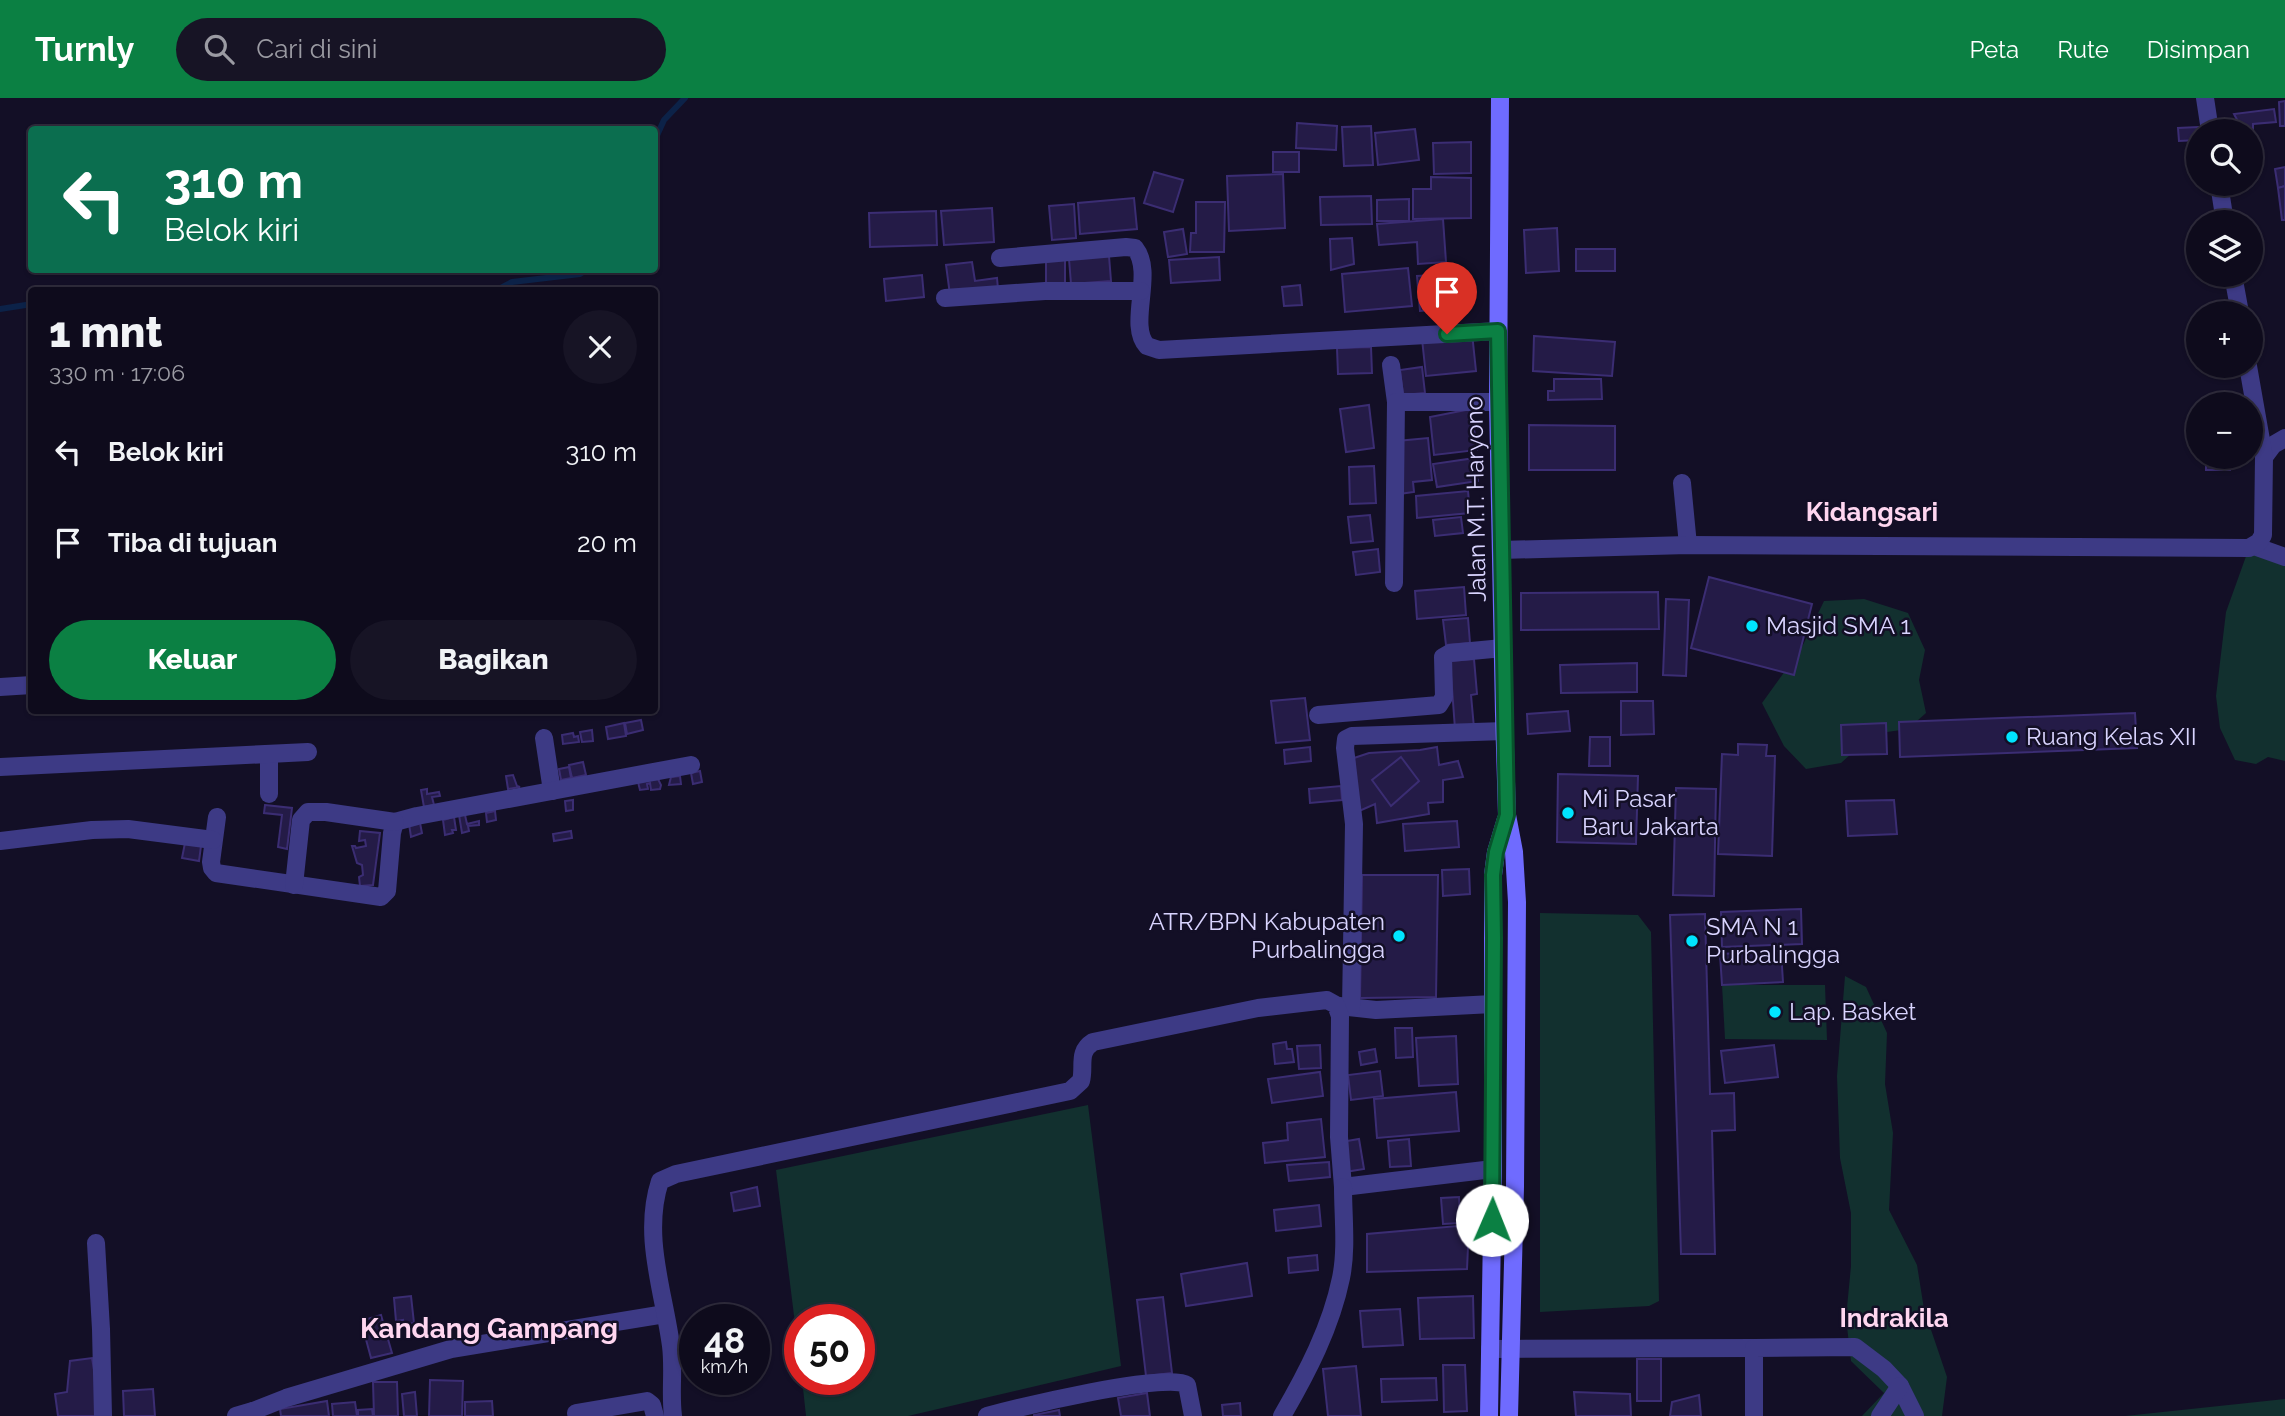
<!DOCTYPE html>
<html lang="id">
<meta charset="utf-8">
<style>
:root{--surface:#0e0b1c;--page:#171425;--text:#f1f3f6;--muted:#9b9ba3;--line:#2e2b3b;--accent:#0b8043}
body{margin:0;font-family:Raleway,sans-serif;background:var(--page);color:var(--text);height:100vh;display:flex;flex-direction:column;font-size:26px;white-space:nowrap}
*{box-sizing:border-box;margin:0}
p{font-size:23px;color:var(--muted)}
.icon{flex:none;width:38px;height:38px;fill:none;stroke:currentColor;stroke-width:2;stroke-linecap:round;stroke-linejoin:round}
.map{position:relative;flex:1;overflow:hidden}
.sheet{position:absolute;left:28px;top:189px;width:630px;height:427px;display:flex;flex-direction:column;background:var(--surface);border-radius:7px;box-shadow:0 2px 5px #0004,0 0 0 2px var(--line)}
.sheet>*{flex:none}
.top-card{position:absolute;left:28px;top:28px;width:630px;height:147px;border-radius:7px;box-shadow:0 2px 5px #0004,0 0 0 2px var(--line);background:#0b6e4f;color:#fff;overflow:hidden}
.tools{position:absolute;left:2186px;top:21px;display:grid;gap:14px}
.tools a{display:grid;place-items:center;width:77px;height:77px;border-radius:50%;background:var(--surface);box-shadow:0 2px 5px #0004,0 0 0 2px var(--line);font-size:35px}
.speed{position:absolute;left:679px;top:1206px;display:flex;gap:14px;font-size:35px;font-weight:700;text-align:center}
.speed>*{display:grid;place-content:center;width:91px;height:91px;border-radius:50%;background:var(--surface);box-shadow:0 2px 5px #0004,0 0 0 2px var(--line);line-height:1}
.speed small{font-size:18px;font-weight:400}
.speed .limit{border:10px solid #d22;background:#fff;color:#111}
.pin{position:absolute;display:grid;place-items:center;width:60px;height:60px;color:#fff;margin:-72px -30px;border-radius:50% 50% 50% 0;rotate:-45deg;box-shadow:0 0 7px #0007}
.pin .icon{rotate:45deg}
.me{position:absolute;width:77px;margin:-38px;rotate:1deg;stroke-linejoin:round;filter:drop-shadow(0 0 5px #0008)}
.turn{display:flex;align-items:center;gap:24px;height:147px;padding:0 21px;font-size:32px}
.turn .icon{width:91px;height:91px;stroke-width:2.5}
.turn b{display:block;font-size:49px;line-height:60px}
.round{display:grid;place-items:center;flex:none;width:74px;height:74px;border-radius:37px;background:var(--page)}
.overview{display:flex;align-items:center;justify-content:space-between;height:119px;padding:0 21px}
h1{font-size:42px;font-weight:800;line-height:52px}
.cta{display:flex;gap:14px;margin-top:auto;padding:14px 21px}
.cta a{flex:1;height:80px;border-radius:42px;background:var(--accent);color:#fff;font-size:28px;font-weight:800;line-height:80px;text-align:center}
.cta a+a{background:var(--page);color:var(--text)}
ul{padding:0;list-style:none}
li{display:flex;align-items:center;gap:21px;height:91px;padding:0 21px}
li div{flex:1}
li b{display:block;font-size:26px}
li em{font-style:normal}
header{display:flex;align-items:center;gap:42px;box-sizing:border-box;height:98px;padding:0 35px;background:var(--accent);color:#fff}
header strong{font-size:33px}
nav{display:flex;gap:38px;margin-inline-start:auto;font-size:24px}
.search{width:490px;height:63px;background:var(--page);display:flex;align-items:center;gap:18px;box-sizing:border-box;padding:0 24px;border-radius:38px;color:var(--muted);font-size:26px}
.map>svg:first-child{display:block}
.green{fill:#12302f}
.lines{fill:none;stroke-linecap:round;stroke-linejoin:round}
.stream{stroke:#0c2248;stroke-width:6}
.building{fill:#241b47;stroke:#3b2d73;stroke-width:2}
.minor{stroke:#3d3a85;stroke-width:18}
.secondary{stroke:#6f6bff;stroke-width:18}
.route-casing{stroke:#07532c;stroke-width:18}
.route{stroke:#0b8043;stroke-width:12}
.poi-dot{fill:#00e5ff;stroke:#130f26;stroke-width:2.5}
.labels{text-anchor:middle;stroke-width:5;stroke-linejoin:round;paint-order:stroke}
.street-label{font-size:24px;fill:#d9d4ff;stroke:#130f26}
.poi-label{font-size:24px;fill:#d9d4ff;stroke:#130f26;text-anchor:start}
.neighbourhood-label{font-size:26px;font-weight:bold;fill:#ffd6f0;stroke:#130f26}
.quarter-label{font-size:28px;font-weight:bold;fill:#ffd6f0;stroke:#130f26}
</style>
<header>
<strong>Turnly</strong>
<div class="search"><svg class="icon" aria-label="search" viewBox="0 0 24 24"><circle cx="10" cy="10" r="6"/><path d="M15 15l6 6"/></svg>Cari di sini</div>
<nav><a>Peta</a><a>Rute</a><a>Disimpan</a></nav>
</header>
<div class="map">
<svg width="2285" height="1318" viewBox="0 0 2285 1318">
<rect width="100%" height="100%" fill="#130f26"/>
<g class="green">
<path d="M2249,450l36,12v201l-17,-4 -12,7 -21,-4 -15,-32 -4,-32 10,-84z"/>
<path d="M1864,501l44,14 17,37 -6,30 7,33 -18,16 -35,5 -32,29 -35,6 -22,-23 -22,-43 39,-54 23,-48z"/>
<path d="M1540,815l98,2 13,17 8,369 -10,5 -109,6z"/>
<path d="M1845,878l21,11 21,46 -2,51 8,49 -4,77 28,55 7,44 23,68 -5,39h-80l22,-23 -33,-32 -5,-43 5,-52v-53l-11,-55 -3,-82z"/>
<path d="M1722,887h103l2,55 -102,-1z"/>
<path d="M1088,1007l33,261 -213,50h-102l-4,-37h57v-59h-59v44l-24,-194z"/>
<path d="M2285,1301v17h-160z"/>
</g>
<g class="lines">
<g class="stream">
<path d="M654,44l10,-22 21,-22"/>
<path d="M497,192l15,-8 68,-8 6,-4"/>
<path d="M0,211l32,-5"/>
</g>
</g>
<g class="building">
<path d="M2285,3v25h-5l-1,-24z"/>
<path d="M2274,11l2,13 -23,2v9l-3,1v-3h-7l-9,-17z"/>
<path d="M1297,25l40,3 -1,24 -40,-2z"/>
<path d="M1371,28l2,39 -29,1 -2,-39z"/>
<path d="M2198,29v13l-19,1 -1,-13z"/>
<path d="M1415,31l4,31 -41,5 -3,-32z"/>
<path d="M1471,44v31l-37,1 -1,-31z"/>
<rect x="1273" y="54" width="26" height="20"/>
<path d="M2285,69v19l-7,2 -3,-19z"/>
<path d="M1154,74l29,8 -10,32 -29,-9z"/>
<path d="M1283,76l2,54 -56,3 -2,-55z"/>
<path d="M1431,79l40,1v40l-58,1v-30h18z"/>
<path d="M2285,88v34h-3l-4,-32z"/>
<path d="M1371,98l1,28 -51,1 -1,-28z"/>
<path d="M1134,100l3,31 -57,5 -2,-31z"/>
<path d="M1409,101v22h-32v-21z"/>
<path d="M1196,104h29l-1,50h-34l1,-19h5z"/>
<path d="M1074,106l2,34 -24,2 -3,-34z"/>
<path d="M992,110l2,34 -50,3 -3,-34z"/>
<path d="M936,113l1,34 -67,2 -1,-34z"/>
<path d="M1443,121l3,43 -28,2 -1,-22 -38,3 -2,-21z"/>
<path d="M1557,130l2,43 -33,2 -2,-43z"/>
<path d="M1183,131l4,25 -19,3 -4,-25z"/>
<path d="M1352,140l2,26 -23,6 -1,-31z"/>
<rect x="1576" y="151" width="39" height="22"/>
<path d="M1109,158l2,25 -40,3 -2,-25z"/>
<path d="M1219,159l1,23 -49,3 -2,-23z"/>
<rect x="1046" y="160" width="19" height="25"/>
<path d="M972,164l3,19 22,-3 1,11 -48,6 -4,-30z"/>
<path d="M1408,170l4,38 -67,6 -3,-38z"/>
<path d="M1455,176l3,34 -38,3 -3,-35z"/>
<path d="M922,177l2,22 -38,4 -2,-22z"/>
<path d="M1300,187l2,20 -18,1 -2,-19z"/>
<path d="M1472,235l4,38 -50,5 -4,-37z"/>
<path d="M1534,238l81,6 -3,34 -79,-5z"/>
<path d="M1371,249l1,26 -34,1 -1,-26z"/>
<path d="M1422,269l3,26 -22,2 -3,-25z"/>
<path d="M1554,281h47l1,20 -54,1v-9h6z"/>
<path d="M1369,307l5,43 -28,4 -6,-43z"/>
<path d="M1471,311l6,41 -43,5 -4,-38z"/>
<path d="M1529,327l86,1v44h-86z"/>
<path d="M1428,340l4,42 -19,2 1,10 -15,2 -2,-53z"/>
<rect x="2206" y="359" width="24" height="13"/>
<path d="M1475,360l3,23 -41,6 -4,-23z"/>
<path d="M1374,368l2,37 -26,1 -1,-37z"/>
<path d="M1468,393l2,22 -53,5 -1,-22z"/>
<path d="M1370,417l3,26 -22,2 -3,-26z"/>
<path d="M1461,419l2,16 -28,3 -2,-16z"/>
<path d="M1378,451l2,23 -24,3 -3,-23z"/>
<path d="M1709,479l103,27 -18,71 -103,-27z"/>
<path d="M1464,489l2,28 -49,4 -2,-28z"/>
<path d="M1658,494l1,37 -138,1v-37z"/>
<path d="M1666,501l23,1 -3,76 -23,-1z"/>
<path d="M1468,520l2,25 -24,2 -3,-25z"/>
<path d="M1474,561l3,35 -6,1 3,33 -19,1 -5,-68z"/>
<path d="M1637,565v29l-76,1 -1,-28z"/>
<path d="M1305,600l5,42 -34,3 -5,-42z"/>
<path d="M1621,603h32l1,33 -33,1z"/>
<path d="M1568,613l2,20 -42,3 -1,-20z"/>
<path d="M2135,615l2,35 -237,9 -1,-35z"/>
<path d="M641,622l2,10 -16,4 -2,-11z"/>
<path d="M624,625l2,13 -18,3 -2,-12z"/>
<path d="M1886,625l1,31 -45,1 -1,-30z"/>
<path d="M592,632l1,11 -11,1 -2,-10z"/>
<path d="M573,635l1,4 4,-1 1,6 -16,2 -1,-9z"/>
<path d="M1590,639h20v29h-21z"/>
<path d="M1738,646l29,1 -1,11h9l-3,100 -54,-2 4,-100 16,1z"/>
<path d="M1310,649l1,14 -26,3 -1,-14z"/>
<path d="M1437,649l2,18 19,-4 5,16 -20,3v22l-15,1 1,11 -52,9 -2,-19 -18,8 -3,-54 15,-5 51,-3z"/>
<path d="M1401,659l18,24 -28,25 -19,-26z"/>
<path d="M583,664l3,13 -14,3 -3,-13z"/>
<path d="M569,669l2,11 -10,2 -2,-11z"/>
<path d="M700,673l2,11 -9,2 -2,-11z"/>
<path d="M1558,676l80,2 -2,68 -79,-2z"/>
<path d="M513,677l4,11 3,1 -12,2 -2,-13z"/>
<path d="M680,678l1,8 -12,1 2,-8z"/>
<path d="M658,681l3,6 -1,4 -9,1 -1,-7 -3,1 1,5 -8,1 -2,-8z"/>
<path d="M1341,688l1,14 -32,3 -1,-14z"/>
<path d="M1676,690l40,1 -2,107 -41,-1z"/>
<path d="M427,691v5l12,-2 1,4 -8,1 2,8 -10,2 -3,-17z"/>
<path d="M573,702v10l-7,1 -1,-10z"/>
<path d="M1894,702l3,34 -49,2 -2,-35z"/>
<path d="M265,707l27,3 -5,41 -9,-2 4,-32 -18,-2z"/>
<path d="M495,713l1,9 -9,2 -1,-9z"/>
<path d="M459,717h6l2,9 12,-3v4l-11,1 1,5 -7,2z"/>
<path d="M454,719l2,13h-4l1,3 -8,2 -2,-15z"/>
<path d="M1457,723l2,26 -54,4 -2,-27z"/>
<path d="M420,725l2,10 -11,4 -2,-13z"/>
<path d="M360,733l20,2 -7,52 -13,1 -1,-9 4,-2 -1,-10 -5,-2 -5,-17h3l1,2 10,-2 -1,-6 -6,1z"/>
<path d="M571,733l1,7 -18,3 -1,-7z"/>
<path d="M185,745l16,3 -2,15 -17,-3z"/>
<path d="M1469,771l1,25 -27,2 -1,-26z"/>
<path d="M1362,777h76l-2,122 -76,1z"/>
<path d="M1801,811l1,35 -80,3 -1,-35z"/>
<path d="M1705,816l5,180 24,-1 1,37 -23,1 3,123h-34l-11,-339z"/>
<path d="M1781,853l2,31 -61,3 -2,-31z"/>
<path d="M1395,930h17l1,29 -17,1z"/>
<path d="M1456,938l2,48 -39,2 -3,-48z"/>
<path d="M1286,944l1,7h5l2,13 -19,2 -2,-20z"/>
<path d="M1320,947l1,23 -22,1 -2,-23z"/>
<path d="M1774,947l4,32 -53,6 -4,-32z"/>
<path d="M1375,951l2,13 -16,3 -2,-13z"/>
<path d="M1380,973l3,25 -32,4 -3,-25z"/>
<path d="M1320,974l3,24 -51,7 -4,-24z"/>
<path d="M1456,994l3,39 -82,7 -3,-39z"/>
<path d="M1321,1021l4,38 -60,6 -2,-20 25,-3 -1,-17z"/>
<path d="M1359,1041l5,30 -19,3 -4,-30z"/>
<path d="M1409,1041l2,27 -21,1 -2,-26z"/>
<path d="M1329,1064l1,15 -41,4 -2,-16z"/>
<path d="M757,1089l3,19 -26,5 -3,-18z"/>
<path d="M1459,1099l1,26 -17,1 -2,-26z"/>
<path d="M1319,1107l2,21 -45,5 -2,-21z"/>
<path d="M1469,1127l-2,44 -100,3v-38z"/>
<path d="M1317,1157l1,15 -29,3 -1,-15z"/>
<path d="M1247,1165l5,33 -66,10 -5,-32z"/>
<path d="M411,1198l3,27 -11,1v-4l-7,1 -2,-23z"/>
<path d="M1473,1198l1,42 -54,1 -2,-41z"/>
<path d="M1163,1199l9,76 -26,3 -9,-76z"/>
<path d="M1400,1211l3,36 -40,2 -3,-36z"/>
<path d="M381,1217l11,38 -21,5 -10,-37z"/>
<path d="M92,1260l10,58h-44l-3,-22 12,-2 3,-31z"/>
<rect x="1637" y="1261" width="24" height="42"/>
<path d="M1443,1267h22l2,46 -23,1z"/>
<path d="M1356,1268l5,50h-33l-5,-47z"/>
<path d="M1436,1280l1,22 -55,2 -1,-23z"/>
<path d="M430,1282l33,1 -1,35h-33z"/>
<path d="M373,1284h24l1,34h-24z"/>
<path d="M153,1291l2,27h-31l-1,-25z"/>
<path d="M415,1294l2,24h-13l-2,-22z"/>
<path d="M1574,1294l56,2 1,22h-55z"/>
<path d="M1147,1295l3,23h-29l-3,-18z"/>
<path d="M1699,1297l2,21h-31l2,-14z"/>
<path d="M327,1303l2,15h-48l-1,-7z"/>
<path d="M492,1303l1,15h-28v-14z"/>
<path d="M355,1304l2,14h-24l-1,-12z"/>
<path d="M1240,1305l1,13h-18l-1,-11z"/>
<path d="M372,1311l1,7h-15v-6z"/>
<path d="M1059,1312l1,6h-26v-1z"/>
</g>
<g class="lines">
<g class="minor">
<path d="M2205,0l5,33"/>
<path d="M2219,86l6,38"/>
<path d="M1000,160l126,-11 9,1c20,25 -8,77 12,98l12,4 339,-19"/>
<path d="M2233,177l7,38"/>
<path d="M945,200l100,-7h96"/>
<path d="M1391,267l5,37"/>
<path d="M2264,359l9,-12 12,-7"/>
<path d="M1682,385l6,62"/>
<path d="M2254,448l31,11"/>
<path d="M1501,452l187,-5 561,3 10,-6 4,-7 1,-78 -16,-91"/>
<path d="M1394,485l2,-181h102"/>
<path d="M0,589l32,-2"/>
<path d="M1318,617l121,-10 5,-8 -1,-40 7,-4 53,-5"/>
<path d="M544,640l8,53"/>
<path d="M269,656v40"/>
<path d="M0,669l308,-15"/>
<path d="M217,719l-6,45 1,6 4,5 165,24 6,-6 5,-58 3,-11 22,-6 274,-51"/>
<path d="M0,743l92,-11 36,-1 85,11"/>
<path d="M294,787l7,-65 7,-8h18l69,10"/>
<path d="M1339,908l37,4 117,-6"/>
<path d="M1351,909l3,-183 -9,-76 1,-9 6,-3 153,-5"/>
<path d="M96,1145l5,86 2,87"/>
<path d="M1490,1251l264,-1"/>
<path d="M576,1315l71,-12 5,4 3,11"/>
<path d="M236,1318l17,-5"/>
<path d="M253,1318v-5l33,-13 165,-49 214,-35"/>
<path d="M673,1318c-3,-23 1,-46 -2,-70 -7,-54 -29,-110 -11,-165l16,-7 394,-83 11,-10c4,-15 -4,-29 12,-39l165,-34 69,-8 9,5 4,11 -1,121 4,50 150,-18"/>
<path d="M987,1318c30,-8 180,-45 200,-31l6,31"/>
<path d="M1282,1318c25,-43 49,-89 59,-138 6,-29 2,-61 2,-91"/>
<path d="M1754,1318v-68l101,-1 29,22 16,17 15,30"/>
<path d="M1880,1318l20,-30"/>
</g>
<g class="secondary">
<path d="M1500,0l-2,304 6,312 3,101 7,37 3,50 -2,285 -6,229"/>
<path d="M1489,1318l4,-247v-294l3,-23 10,-33"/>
</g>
</g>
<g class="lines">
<defs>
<path id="route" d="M1447,236l51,-3 9,484 -11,37 -3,23 1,63 -2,282"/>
</defs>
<use href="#route" class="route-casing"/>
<use href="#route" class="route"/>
</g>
<g class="poi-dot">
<circle cx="1752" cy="528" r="7"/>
<circle cx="2012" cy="639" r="7"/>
<circle cx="1568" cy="715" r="7"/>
<circle cx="1399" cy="838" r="7"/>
<circle cx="1692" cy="843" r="7"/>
<circle cx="1775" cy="914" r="7"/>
</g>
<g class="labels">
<g class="street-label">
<text transform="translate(1476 401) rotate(-91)" y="8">Jalan M.T. Haryono</text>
</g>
<g class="poi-label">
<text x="1766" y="536">Masjid SMA 1</text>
<text x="2026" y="647">Ruang Kelas XII</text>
<text x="1582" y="709">Mi Pasar<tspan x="1582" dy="28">Baru Jakarta</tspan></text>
<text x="1385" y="832" text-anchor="end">ATR/BPN Kabupaten<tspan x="1385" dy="28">Purbalingga</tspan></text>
<text x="1706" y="837">SMA N 1<tspan x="1706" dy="28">Purbalingga</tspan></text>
<text x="1789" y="922">Lap. Basket</text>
</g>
<g class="neighbourhood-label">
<text x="1872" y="423">Kidangsari</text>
<text x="1894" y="1229">Indrakila</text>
</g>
<g class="quarter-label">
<text x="489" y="1240">Kandang Gampang</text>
</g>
</g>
</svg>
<div class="tools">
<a><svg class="icon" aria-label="search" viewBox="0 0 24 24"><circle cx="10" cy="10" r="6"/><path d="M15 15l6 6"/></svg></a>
<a><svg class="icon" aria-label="layers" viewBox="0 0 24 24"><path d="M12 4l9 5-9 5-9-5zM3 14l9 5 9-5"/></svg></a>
<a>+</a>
<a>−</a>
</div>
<div class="speed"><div>48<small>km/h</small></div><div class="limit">50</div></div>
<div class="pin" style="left:1447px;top:236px;background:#d93025"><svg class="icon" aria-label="arrive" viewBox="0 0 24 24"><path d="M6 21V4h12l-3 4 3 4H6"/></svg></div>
<svg class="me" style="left:1492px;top:1122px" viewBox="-20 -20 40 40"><circle r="19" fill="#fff"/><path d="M0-13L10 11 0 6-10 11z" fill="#0b8043"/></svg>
<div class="top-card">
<div class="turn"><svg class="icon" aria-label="left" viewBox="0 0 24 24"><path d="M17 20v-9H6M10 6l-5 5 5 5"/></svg><div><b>310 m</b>Belok kiri</div></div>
</div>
<section class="sheet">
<div class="overview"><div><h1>1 mnt</h1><p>330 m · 17:06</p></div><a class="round"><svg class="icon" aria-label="close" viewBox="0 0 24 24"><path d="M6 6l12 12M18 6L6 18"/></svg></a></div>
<ul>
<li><svg class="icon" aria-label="left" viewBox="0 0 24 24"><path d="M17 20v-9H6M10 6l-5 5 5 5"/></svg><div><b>Belok kiri</b></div><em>310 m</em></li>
<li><svg class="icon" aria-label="arrive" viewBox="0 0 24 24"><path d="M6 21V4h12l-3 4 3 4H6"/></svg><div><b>Tiba di tujuan</b></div><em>20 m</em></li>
</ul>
<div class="cta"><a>Keluar</a><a>Bagikan</a></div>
</section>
</div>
